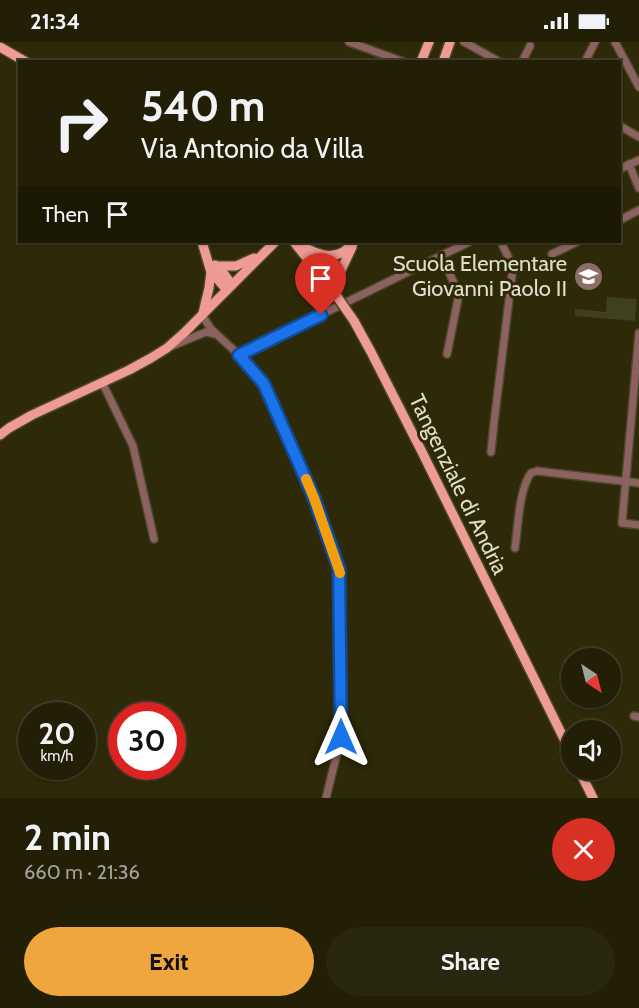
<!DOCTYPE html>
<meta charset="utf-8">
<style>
:root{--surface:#221f06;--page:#2a2710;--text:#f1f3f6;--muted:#a2a29b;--line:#3f3d28;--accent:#f0a63e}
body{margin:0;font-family:Cabin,sans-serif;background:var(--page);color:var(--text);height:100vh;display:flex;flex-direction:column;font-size:22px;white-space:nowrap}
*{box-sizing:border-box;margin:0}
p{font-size:20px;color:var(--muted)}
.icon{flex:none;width:33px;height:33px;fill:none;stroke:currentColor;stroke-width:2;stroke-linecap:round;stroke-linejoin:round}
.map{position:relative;height:756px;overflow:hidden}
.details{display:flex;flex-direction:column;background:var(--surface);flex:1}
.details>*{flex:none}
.hud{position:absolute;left:18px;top:18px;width:603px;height:183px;border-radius:0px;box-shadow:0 2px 4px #0004,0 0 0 2px var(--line);background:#221f06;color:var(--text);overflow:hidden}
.needle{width:39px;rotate:145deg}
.fabs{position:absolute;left:561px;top:606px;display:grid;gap:12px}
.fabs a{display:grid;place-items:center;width:60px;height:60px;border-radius:50%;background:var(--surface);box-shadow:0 2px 4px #0004,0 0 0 2px var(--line);font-size:30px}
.speed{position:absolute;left:18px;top:660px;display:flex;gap:12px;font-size:30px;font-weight:700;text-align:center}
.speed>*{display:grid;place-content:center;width:78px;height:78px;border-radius:50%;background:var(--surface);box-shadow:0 2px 4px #0004,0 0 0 2px var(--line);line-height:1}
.speed small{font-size:15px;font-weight:400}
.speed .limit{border:9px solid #d22;background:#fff;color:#111}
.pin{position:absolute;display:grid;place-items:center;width:51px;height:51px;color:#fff;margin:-62px -26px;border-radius:50% 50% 50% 0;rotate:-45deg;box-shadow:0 0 6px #0007}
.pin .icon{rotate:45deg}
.me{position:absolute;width:66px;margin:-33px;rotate:0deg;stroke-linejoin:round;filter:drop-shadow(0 0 4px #0008)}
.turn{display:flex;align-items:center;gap:21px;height:126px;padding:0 24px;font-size:27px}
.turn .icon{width:78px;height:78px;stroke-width:2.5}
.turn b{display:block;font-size:42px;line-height:51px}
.then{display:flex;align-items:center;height:57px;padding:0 24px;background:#0003;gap:12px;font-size:22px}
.round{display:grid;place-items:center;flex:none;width:63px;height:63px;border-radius:32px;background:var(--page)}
.headline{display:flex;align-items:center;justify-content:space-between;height:102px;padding:0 24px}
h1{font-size:36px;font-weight:700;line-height:45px}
.button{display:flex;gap:12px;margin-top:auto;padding:12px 24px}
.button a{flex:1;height:69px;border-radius:36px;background:var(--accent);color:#111;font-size:24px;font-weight:700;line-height:69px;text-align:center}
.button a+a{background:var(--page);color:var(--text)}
.status{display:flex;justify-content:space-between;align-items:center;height:42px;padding:0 30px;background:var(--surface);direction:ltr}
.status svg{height:16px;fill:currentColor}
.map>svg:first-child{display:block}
.green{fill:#3f401d}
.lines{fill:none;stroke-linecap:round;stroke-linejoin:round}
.minor-casing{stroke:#4b4627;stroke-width:10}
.major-casing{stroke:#4b4627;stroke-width:12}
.minor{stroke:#8b625f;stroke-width:7}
.major{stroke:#ee9b94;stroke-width:9}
.major-bridge-casing{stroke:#4b4627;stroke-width:12;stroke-linecap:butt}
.major-bridge{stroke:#ee9b94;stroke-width:9}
.route-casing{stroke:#114b97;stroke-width:15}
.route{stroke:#1a73e8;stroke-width:10}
.slow{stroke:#f59e0b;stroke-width:10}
.labels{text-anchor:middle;stroke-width:6;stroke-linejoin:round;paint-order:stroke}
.poi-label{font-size:22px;fill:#e1dfcc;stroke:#2e2908;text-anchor:end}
.street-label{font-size:22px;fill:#e1dfcc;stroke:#2e2908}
</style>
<div class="status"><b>21:34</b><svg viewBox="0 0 49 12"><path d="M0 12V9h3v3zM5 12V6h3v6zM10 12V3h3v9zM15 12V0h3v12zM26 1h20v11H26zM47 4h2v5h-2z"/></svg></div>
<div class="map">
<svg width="639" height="756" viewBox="0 0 639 756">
<rect width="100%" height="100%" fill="#2e2908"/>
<path class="green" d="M607,255l30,2 -2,22 -60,-5v-7l31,3z"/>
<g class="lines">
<defs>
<g id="minor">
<path d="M349,0l55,20"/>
<path d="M464,0l36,20"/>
<path d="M615,0l24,45"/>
<path d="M522,20l8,-16"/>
<path d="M585,20l10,-20"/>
<path d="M620,84l19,11"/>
<path d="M629,122l10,24"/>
<path d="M620,127l19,-9"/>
<path d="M620,178l19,-10"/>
<path d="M552,212l25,-12"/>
<path d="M441,213l18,39 -12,60"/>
<path d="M202,273l9,14 28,26 25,29 50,114 25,71 2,168 -15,61"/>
<path d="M639,291l-17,190 17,2"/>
<path d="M172,304l34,-14 9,2"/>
<path d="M239,313l230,-113"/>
<path d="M102,340l31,64 21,93"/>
<path d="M491,410l3,-29 19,-156 -12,-25"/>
<path d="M515,506c3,-21 4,-59 16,-75l6,-2 102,12"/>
<path d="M634,674l5,1"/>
</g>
<g id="major">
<path d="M0,5l26,15"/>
<path d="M421,20l8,-20"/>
<path d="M443,20l7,-20"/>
<path d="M202,200l9,30 16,18"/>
<path d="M294,200l42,53"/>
<path d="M300,203c19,11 38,18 54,-3"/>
<path d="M215,223l9,9 8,11"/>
<path d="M216,224h20l18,-8"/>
<path d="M336,253l1,-16 15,-32"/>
<path d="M203,271l6,-25 2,-16"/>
<path d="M354,279l17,31 51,100 150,303"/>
<path d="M0,393l9,-7 23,-13 97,-45 22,-12 16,-10 18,-16 90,-90"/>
<path d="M579,728l14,28"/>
</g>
</defs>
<use href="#minor" class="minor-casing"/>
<use href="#major" class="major-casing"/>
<use href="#minor" class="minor"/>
<use href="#major" class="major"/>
<defs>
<path id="major-bridge" d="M336,253l18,26"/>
</defs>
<use href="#major-bridge" class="major-bridge-casing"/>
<use href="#major-bridge" class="major-bridge"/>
</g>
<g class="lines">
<defs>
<path id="route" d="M321,273l-82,40 25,29 50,114 25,71 2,168"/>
</defs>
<use href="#route" class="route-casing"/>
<use href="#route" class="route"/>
<path class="slow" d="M306,437l8,19 26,75"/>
</g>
<defs>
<symbol id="school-disc" viewBox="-11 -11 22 22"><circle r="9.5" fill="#8d6e63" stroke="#2e2908"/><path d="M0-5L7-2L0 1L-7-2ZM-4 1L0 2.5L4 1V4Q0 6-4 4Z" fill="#fff"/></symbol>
</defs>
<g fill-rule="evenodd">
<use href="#school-disc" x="572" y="218" width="33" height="33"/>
</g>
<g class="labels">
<g class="poi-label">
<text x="567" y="229">Scuola Elementare<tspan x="567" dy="25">Giovanni Paolo II</tspan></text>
</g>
<g class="street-label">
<text transform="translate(459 442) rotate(64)" y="8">Tangenziale di Andria</text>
</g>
</g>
</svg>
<div class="fabs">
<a><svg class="needle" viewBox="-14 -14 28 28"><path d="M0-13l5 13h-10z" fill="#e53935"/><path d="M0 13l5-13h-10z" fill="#a2a29b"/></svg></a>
<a><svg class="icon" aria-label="sound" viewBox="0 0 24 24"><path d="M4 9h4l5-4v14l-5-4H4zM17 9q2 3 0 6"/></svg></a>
</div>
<div class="speed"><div>20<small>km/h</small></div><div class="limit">30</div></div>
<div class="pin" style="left:321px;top:273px;background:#d93025"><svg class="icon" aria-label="arrive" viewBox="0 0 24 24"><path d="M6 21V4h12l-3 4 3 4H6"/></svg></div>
<svg class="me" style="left:341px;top:695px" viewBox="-20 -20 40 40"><path d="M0-17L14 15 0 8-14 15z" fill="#1a73e8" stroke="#fff" stroke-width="4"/></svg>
<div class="hud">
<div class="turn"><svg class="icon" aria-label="right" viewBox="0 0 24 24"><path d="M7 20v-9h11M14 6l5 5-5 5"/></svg><div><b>540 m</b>Via Antonio da Villa</div></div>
<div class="then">Then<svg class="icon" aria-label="arrive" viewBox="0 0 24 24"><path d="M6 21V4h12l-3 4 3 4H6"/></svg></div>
</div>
</div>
<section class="details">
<div class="headline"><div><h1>2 min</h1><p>660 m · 21:36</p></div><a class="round" style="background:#d93025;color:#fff"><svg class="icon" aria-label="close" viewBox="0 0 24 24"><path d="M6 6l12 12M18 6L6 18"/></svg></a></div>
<div class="button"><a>Exit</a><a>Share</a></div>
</section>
